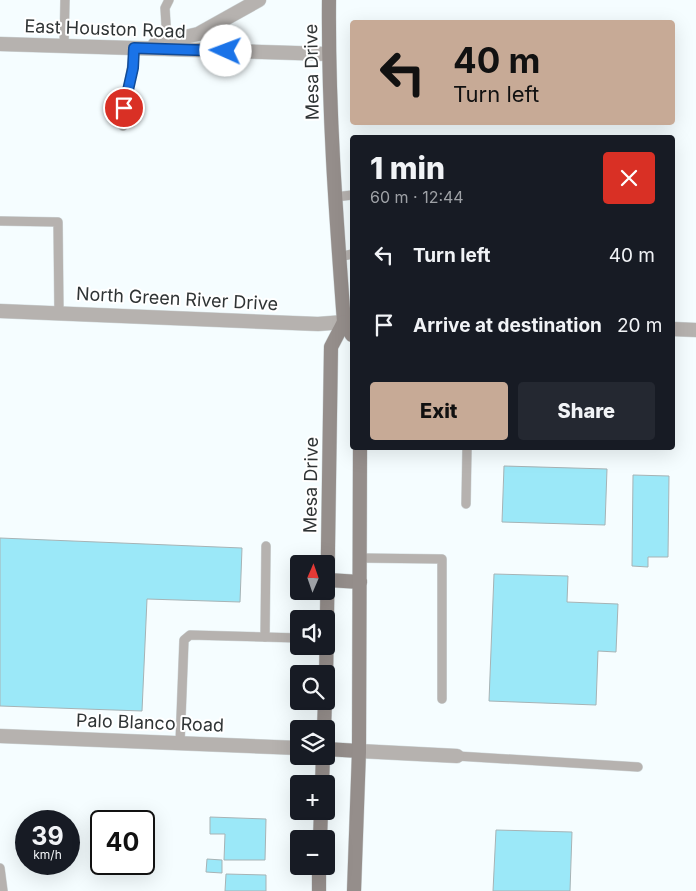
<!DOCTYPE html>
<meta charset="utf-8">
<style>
:root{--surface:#171b24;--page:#242831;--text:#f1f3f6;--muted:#9ea1a6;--accent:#c7aa96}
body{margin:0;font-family:Inter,sans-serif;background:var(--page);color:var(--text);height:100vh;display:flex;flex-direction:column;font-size:19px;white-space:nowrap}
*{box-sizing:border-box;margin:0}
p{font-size:16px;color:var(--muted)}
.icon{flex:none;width:28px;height:28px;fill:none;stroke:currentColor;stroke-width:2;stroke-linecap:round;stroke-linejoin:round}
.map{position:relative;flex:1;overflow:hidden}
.side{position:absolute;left:350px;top:135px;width:325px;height:315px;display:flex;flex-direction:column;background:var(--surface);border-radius:5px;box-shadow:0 5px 20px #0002}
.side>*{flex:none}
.top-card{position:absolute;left:350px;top:20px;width:325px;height:105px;border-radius:5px;box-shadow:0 5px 20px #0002;background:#c7aa96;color:#111;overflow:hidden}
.needle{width:32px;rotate:2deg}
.fabs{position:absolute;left:290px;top:555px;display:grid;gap:10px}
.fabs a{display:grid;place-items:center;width:45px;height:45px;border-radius:5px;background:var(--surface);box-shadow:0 5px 20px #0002;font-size:25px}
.speed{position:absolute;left:15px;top:810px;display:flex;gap:10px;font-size:25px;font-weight:700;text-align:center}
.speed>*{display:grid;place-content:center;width:65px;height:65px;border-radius:50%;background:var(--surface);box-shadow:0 5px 20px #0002;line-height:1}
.speed small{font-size:12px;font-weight:400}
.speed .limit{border:2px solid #111;border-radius:8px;background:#fff;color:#111}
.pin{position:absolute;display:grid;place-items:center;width:42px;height:42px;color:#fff;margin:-21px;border:2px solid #fff;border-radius:50%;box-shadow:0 1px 5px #0007}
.me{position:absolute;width:55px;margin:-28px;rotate:272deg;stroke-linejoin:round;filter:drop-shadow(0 0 4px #0008)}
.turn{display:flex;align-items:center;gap:18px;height:105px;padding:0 20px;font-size:22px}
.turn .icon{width:65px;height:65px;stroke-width:2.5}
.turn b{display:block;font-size:35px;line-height:42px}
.round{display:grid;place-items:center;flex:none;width:52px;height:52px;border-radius:5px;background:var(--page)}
.head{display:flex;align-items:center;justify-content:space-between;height:85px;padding:0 20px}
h1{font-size:30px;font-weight:800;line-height:38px}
.button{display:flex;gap:10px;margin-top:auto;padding:10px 20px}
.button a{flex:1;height:58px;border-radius:5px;background:var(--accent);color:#111;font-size:20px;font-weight:800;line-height:58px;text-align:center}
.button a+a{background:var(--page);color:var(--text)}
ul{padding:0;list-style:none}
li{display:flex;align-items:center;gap:15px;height:70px;padding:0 20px}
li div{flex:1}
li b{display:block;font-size:19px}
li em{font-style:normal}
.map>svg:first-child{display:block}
.building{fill:#9be8f8;stroke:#a7b3b5}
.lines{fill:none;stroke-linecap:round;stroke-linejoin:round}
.service-casing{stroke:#d1d9db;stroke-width:10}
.minor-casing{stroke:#d1d9db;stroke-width:15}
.tertiary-casing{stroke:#d1d9db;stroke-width:15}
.secondary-casing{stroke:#d1d9db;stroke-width:15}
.service{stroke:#b6b2af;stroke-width:9}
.minor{stroke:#b6b2af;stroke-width:14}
.tertiary{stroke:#b6b2af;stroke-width:14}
.secondary{stroke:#958e8b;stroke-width:14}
.route-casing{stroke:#114b97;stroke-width:12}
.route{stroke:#1a73e8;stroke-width:9}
.labels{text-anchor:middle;stroke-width:4;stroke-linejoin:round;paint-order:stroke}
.street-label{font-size:18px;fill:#2f3435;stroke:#fff}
</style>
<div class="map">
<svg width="696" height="891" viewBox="0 0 696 891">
<rect width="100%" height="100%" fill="#f5fdff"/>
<g class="building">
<path d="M504,466l103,3 -2,56 -103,-3z"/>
<path d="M633,475l36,1 -1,81h-20v10l-16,-1z"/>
<path d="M0,538l242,10 -2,54 -93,-3 -5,112 -142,-5z"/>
<path d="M494,574l74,2 -1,26 51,2 -2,48 -18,-1 -2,54 -107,-4z"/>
<path d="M210,817l56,2 -1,41h-41l1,-26h-15z"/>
<path d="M496,830l76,2 -2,59h-77z"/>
<path d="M207,859l15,1v13l-16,-1z"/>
<path d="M226,874l40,1v16h-41z"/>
</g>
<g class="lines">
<defs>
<g id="service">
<path d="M167,41l-2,-33 4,-8"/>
<path d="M64,46l1,-46"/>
<path d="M123,126c1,-26 9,-51 11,-78"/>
<path d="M335,197l17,-2"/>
<path d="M0,221l58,1 1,91"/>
<path d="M339,257l13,-3"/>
<path d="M466,504l1,-56"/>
<path d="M360,558l82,1v140"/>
<path d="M265,637l1,-91"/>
<path d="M180,743l4,-103 6,-5 109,3"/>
<path d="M457,756l181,11"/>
<path d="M0,868l3,23"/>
</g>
<g id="minor">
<path d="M0,311l318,13 26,-2"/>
<path d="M0,736l299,12"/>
<path d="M359,751l98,5"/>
</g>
<g id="tertiary">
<path d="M0,44l328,10"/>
<path d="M155,44l43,-10 61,-34"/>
<path d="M672,329l24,1"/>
</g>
<g id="secondary">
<path d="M329,0c-1,108 7,215 15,322l8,13"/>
<path d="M328,580l32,2"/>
<path d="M326,682l5,-335 13,-25"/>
<path d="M324,729l1,-28"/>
<path d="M326,749l33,2"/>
<path d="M322,784l1,-28"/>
<path d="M320,839l1,-28"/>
<path d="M319,891v-25"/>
<path d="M354,891l5,-140 1,-303"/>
</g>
</defs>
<use href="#service" class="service-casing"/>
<use href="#minor" class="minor-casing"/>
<use href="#tertiary" class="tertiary-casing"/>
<use href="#secondary" class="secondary-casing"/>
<use href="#service" class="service"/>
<use href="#minor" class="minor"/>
<use href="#tertiary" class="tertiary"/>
<use href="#secondary" class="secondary"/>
</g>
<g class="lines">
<defs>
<path id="route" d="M124,108l9,-40 1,-20 92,3"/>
</defs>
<use href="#route" class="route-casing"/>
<use href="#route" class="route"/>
</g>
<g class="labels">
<g class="street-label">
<text transform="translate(105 29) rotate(2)" y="6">East Houston Road</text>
<text transform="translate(312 72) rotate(-91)" y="6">Mesa Drive</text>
<text transform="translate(177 299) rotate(3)" y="6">North Green River Drive</text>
<text transform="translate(311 485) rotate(-89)" y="6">Mesa Drive</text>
<text transform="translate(150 723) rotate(2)" y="6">Palo Blanco Road</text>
</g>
</g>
</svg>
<div class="fabs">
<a><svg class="needle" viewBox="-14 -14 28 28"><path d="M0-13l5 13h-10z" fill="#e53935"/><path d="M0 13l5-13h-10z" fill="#9ea1a6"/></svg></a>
<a><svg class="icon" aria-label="sound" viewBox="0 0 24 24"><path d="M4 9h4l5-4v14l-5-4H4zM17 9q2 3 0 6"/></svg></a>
<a><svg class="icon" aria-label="search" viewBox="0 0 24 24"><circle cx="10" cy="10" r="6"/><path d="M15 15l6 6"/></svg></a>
<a><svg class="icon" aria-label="layers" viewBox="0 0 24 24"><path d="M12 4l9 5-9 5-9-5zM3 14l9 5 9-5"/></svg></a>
<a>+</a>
<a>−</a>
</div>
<div class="speed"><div>39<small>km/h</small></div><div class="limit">40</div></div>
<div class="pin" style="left:124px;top:108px;background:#d93025"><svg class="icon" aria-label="arrive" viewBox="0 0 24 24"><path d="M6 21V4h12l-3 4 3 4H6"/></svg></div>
<svg class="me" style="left:226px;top:51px" viewBox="-20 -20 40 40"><circle r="19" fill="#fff"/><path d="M0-13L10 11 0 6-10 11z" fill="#1a73e8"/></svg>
<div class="top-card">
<div class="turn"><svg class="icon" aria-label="left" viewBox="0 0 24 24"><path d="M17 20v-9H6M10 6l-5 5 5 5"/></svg><div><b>40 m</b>Turn left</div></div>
</div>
<section class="side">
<div class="head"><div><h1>1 min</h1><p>60 m · 12:44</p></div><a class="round" style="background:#d93025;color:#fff"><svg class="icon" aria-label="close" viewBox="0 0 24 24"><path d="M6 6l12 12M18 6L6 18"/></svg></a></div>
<ul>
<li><svg class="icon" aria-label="left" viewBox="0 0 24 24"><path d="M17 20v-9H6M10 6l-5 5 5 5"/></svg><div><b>Turn left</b></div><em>40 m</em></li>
<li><svg class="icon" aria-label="arrive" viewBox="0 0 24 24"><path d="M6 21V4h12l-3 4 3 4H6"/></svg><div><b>Arrive at destination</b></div><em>20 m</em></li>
</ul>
<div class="button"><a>Exit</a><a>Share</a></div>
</section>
</div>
